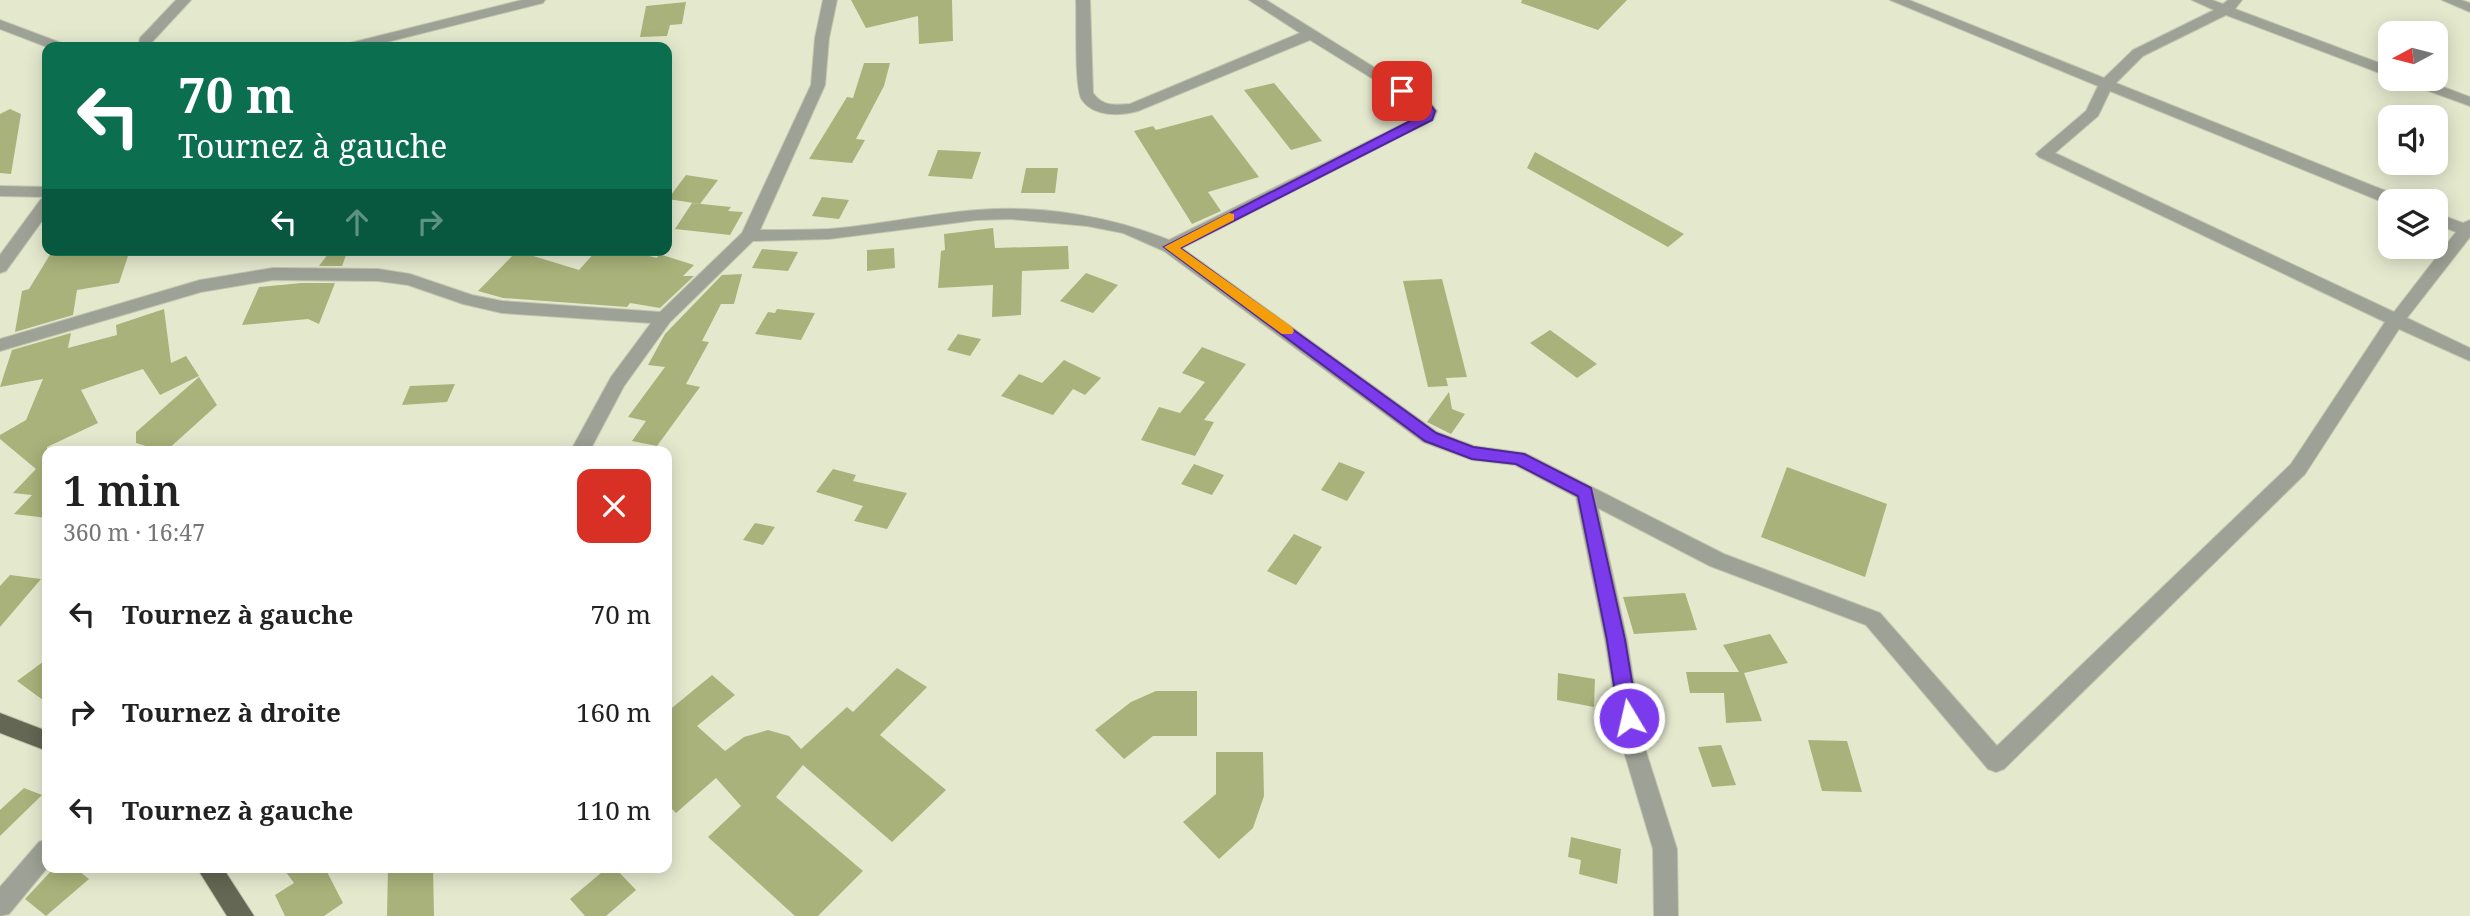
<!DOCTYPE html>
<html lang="fr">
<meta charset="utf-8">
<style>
:root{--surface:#fff;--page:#f2f2f2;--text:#222;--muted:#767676}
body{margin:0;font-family:"Noto Serif",serif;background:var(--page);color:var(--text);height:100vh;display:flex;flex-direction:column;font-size:26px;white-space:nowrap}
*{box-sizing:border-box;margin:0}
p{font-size:23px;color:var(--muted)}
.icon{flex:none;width:38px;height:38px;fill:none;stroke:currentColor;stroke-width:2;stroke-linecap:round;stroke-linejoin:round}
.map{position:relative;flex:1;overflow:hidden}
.details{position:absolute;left:42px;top:446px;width:630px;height:427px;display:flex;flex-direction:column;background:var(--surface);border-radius:14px;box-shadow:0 4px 18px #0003}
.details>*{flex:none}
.guide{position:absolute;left:42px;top:42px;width:630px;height:214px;border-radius:14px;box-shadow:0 4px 18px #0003;background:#0b6e4f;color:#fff;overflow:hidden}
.needle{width:46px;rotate:263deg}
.tools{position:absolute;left:2378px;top:21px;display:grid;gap:14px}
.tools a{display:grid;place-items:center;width:70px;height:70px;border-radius:14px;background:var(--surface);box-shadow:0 4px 18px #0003;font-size:35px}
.pin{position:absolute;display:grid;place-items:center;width:60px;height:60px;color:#fff;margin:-30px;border-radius:14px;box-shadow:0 4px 10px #0006}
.me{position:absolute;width:77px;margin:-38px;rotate:351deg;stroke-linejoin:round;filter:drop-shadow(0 0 5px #0008)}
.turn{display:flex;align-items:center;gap:24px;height:147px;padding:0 21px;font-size:32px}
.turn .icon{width:91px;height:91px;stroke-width:2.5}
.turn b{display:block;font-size:49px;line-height:60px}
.lanes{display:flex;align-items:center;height:66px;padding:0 21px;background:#0003;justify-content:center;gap:35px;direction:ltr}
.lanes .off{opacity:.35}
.round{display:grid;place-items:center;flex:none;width:74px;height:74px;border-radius:14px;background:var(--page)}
.overview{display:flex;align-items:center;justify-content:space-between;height:119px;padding:0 21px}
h1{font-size:42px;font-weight:600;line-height:52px}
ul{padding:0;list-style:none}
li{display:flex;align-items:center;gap:21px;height:98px;padding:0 21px}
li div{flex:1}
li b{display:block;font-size:26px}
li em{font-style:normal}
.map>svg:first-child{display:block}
.building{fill:#a9b27a}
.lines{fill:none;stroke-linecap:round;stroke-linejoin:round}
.minor-casing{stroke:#c2c6ae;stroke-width:2}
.primary-casing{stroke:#c2c6ae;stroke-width:2}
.minor{fill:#9ea195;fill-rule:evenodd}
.primary{fill:#646753;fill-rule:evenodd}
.route{fill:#7c3aed;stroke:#51269a;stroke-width:2}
.slow{fill:#f59e0b}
</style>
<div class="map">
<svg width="2470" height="916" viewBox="0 0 2470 916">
<rect width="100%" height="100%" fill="#e4e9ce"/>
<g class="building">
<path d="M851,0h101l1,41 -34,3 -1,-28 -52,12z"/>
<path d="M1522,0h105l-29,30 -77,-27z"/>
<path d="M686,2l-4,22 -12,1 -3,11 -27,1 6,-31z"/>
<path d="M864,63h26l-6,23 -28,53 9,1 -13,23 -43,-4 38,-62 6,1z"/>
<path d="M1274,83l48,58 -31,9 -47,-60z"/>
<path d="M10,109l11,5 -10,60 -11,-1v-59z"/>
<path d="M1212,115l47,62 -51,15 13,19 -29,13 -58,-93 19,-5 3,4z"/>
<path d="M938,150l43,2 -9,27 -44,-3z"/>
<path d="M1535,152l149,82 -16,13 -141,-79z"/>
<path d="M1026,168h32l-3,25h-34z"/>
<path d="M686,175l32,5 -18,24 -32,-5z"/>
<path d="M822,197l27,3 -10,19 -27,-3z"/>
<path d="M692,203l39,4 -3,4 15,1 -13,23 -55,-6z"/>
<path d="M993,228l2,20 73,-2 1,23 -47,2 -1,44 -29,2 1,-32 -55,3 3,-37 4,-1 -1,-16z"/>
<path d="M894,248l1,20 -28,3v-21z"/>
<path d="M762,249l36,3 -10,19 -36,-3z"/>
<path d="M73,250h57l-11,33 -42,7 -4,25 -58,17 7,-41 7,-2 22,-36z"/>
<path d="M331,250h17l-6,16h-23z"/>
<path d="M597,250l24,6 5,-6 31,8 2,-4 35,11 -11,11h11l-34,32 -30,-5 -3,4 -124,-9 -25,-7 39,-40 62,19z"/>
<path d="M1086,273l32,12 -25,28 -33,-12z"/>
<path d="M742,274l-8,30h-13l-19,37 7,1 -23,42 14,3 -43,59 -25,-5 14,-20 -18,-4 37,-50 -17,-2 17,-31 57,-59z"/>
<path d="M1442,279l25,98 -21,1 2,8 -20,1 -25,-106z"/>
<path d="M302,283h33l-16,41 -11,-5 -66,6 17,-38z"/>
<path d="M164,309l7,54 15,-7 13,20 -39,19 -17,-26 -62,21 17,33 -51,24v71l-33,-4 18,-19 -19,-2 23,-24 -36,-30v-4l26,-15 17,-41 -43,8 12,-37 59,-17 -3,15 49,-13 -1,-10z"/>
<path d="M777,309l38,4 -14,27 -46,-6 13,-22 7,1z"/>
<path d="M1550,330l47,34 -20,14 -47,-35z"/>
<path d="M958,334l23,5 -11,17 -23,-6z"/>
<path d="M1202,347l44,17 -42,56 10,2 -19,34 -54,-16 18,-33 21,6 25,-31 -23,-9z"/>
<path d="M1064,360l37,18 -16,17 -12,-6 -20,26 -52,-19 18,-22 23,9z"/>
<path d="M199,377l18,28 -52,47 -29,-9v-11z"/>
<path d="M455,384l-8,18 -45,3 8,-19z"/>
<path d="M1449,392l3,17 13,5 -14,20 -24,-12z"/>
<path d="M1339,462l26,10 -18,29 -26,-11z"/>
<path d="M1194,464l30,11 -12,20 -31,-11z"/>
<path d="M1787,467l100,37 -22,73 -104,-40z"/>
<path d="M833,469l23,6 -3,6 54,12 -20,36 -33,-8 9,-15 -47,-14z"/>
<path d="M755,523l20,4 -12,18 -20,-5z"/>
<path d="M1294,534l28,13 -26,38 -29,-14z"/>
<path d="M10,575l31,4 -41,48v-41z"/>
<path d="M1685,593l12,37 -63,4 -11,-37z"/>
<path d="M1770,634l18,29 -44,10 18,48 -36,2 -2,-30h-34l-4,-21h53l-16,-27z"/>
<path d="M47,659v44l-30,-22z"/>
<path d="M897,668l30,19 -47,48 66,55 -54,52 -89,-77 -27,32 87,74 -45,45h-23l-87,-79 33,-31 -25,-28 -40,35 -9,-9v-92l45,-37 23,20 -38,31 28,25 19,-14 24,-7 21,6 12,13 46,-42 6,5z"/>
<path d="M1558,673l37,6 -1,28 -37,-7z"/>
<path d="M1156,691h41v45h-44l-29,23 -29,-29 36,-28z"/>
<path d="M1808,740l39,1 15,51 -40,-1z"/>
<path d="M1721,745l15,40 -24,2 -14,-40z"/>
<path d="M1216,752h47l1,44 -11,32 -34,31 -36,-37 33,-28z"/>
<path d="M24,788l18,7 -42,41v-26z"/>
<path d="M1571,837l50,12 -4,35 -38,-10 2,-14 -13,-3z"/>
<path d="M54,868h21l14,11 -43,37 -21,-17z"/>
<path d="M283,868h42l18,35 -19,13h-39l-10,-21 19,-12z"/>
<path d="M388,868h45l1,48h-47z"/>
<path d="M607,868h8l21,22 -30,26h-21l-15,-17z"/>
</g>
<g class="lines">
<defs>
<g id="minor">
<path d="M176,0h15l-39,42v5h-14l2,-9z"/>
<path d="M522,0h23l-2,3 -176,44h-23l2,-3z"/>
<path d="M823,0h14l-8,38 -4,47 -65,145c23,0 46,0 69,-1 49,-4 98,-15 148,-19 65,-5 133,6 192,30l252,-125 -1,-7 -110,-68 -172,71c-18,5 -44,6 -56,-11 -8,-12 -5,-82 -6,-100h14l3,93c10,14 22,12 37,11l170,-71 -51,-33h17l164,102 7,9 -4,9 -251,128 255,184 37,14 51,7 199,101 156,59 117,133 294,-282 94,-142 -346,-165 -3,-3 3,-3 47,-40 12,-25 -208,-86h19l195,78 29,-28 81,-40 -22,-10h20l11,4 5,-4h14l-7,9 155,58v9l-5,-1 -159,-60 -83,41 -27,27 285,114 2,4h-13v4l-280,-114 -12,25 -43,37 339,159 62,-80 -20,-8v-11l27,10 7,-3v17l-63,81 63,30v13l-71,-32 -94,145 -301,295 -8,3 -8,-3 -122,-144 -156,-59 -112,-58 29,132 17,105 33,104 1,67h-24l-1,-67 -31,-104 -17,-105 -29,-143 -61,-32 -43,-5 -49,-18 -259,-191 -41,-18 -36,-7 -76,-7 -34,1 -148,19 -76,2 -83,81 -46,64 -35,66h-19l41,-75 40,-54 -149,-10 -39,-9 -55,-19 -30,-4 -105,-1 -72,12 -201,59v-12l200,-59 73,-12 105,1 32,5 62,21 30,6 158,11 82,-79 69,-148 4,-47z"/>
<path d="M2442,0h19l9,3v9z"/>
<path d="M0,20l64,24 2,3h-19l-47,-18z"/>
<path d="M2402,79h20l48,18v9l-66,-24z"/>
<path d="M0,186l47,1v10l-47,-1z"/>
<path d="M47,198v16l-41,57 -6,2v-18l41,-56z"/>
<path d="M47,839v29l-38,46 -9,2v-29l39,-45z"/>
</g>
<g id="primary">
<path d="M0,713l47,18v20l-47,-18z"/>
<path d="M197,868h26l31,48h-27z"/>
</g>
</defs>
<use href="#minor" class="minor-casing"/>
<use href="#primary" class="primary-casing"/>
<use href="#minor" class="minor"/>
<use href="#primary" class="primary"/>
</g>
<path class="route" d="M1402,88l27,15 6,8 -3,9 -252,128 256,185 37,14 51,7 67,34 34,152 13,78 -3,6 -6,3 -7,-3 -3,-6 -12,-78 -29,-144 -62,-32 -44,-5 -47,-18 -261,-194 258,-132 -2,-7 -23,-14 -1,-3z"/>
<path class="slow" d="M1229,213l5,1v6l-54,28 112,79 2,4 -2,3h-10l-118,-87z"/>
</svg>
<div class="tools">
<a><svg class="needle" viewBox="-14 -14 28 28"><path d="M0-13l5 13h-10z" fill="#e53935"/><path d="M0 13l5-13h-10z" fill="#767676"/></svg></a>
<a><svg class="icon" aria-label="sound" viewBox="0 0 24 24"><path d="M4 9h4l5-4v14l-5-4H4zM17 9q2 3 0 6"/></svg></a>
<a><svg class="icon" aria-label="layers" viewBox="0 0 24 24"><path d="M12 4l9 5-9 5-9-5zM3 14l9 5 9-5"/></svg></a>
</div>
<div class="pin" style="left:1402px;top:91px;background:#d93025"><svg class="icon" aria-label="arrive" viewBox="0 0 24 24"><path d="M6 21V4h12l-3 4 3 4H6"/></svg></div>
<svg class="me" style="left:1629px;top:718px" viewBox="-20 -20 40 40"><circle r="17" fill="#7c3aed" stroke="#fff" stroke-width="3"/><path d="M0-11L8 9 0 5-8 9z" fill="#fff"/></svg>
<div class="guide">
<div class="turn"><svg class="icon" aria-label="left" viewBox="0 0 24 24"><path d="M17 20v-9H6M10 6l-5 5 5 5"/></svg><div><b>70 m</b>Tournez à gauche</div></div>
<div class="lanes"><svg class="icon" aria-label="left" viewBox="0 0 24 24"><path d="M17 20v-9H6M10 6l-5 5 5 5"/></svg><svg class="icon off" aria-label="ahead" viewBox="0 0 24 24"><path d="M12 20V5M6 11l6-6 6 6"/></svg><svg class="icon off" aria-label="right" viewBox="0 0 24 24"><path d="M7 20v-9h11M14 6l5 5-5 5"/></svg></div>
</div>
<section class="details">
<div class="overview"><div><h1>1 min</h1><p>360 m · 16:47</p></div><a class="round" style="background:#d93025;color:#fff"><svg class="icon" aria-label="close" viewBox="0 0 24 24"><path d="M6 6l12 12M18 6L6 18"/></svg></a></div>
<ul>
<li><svg class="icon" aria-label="left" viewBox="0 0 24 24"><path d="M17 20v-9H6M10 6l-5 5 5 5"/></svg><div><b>Tournez à gauche</b></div><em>70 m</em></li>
<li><svg class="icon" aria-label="right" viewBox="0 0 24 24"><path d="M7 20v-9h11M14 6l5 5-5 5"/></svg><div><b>Tournez à droite</b></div><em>160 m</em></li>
<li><svg class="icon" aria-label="left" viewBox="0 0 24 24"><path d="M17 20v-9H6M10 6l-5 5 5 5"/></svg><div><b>Tournez à gauche</b></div><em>110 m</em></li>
</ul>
</section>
</div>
